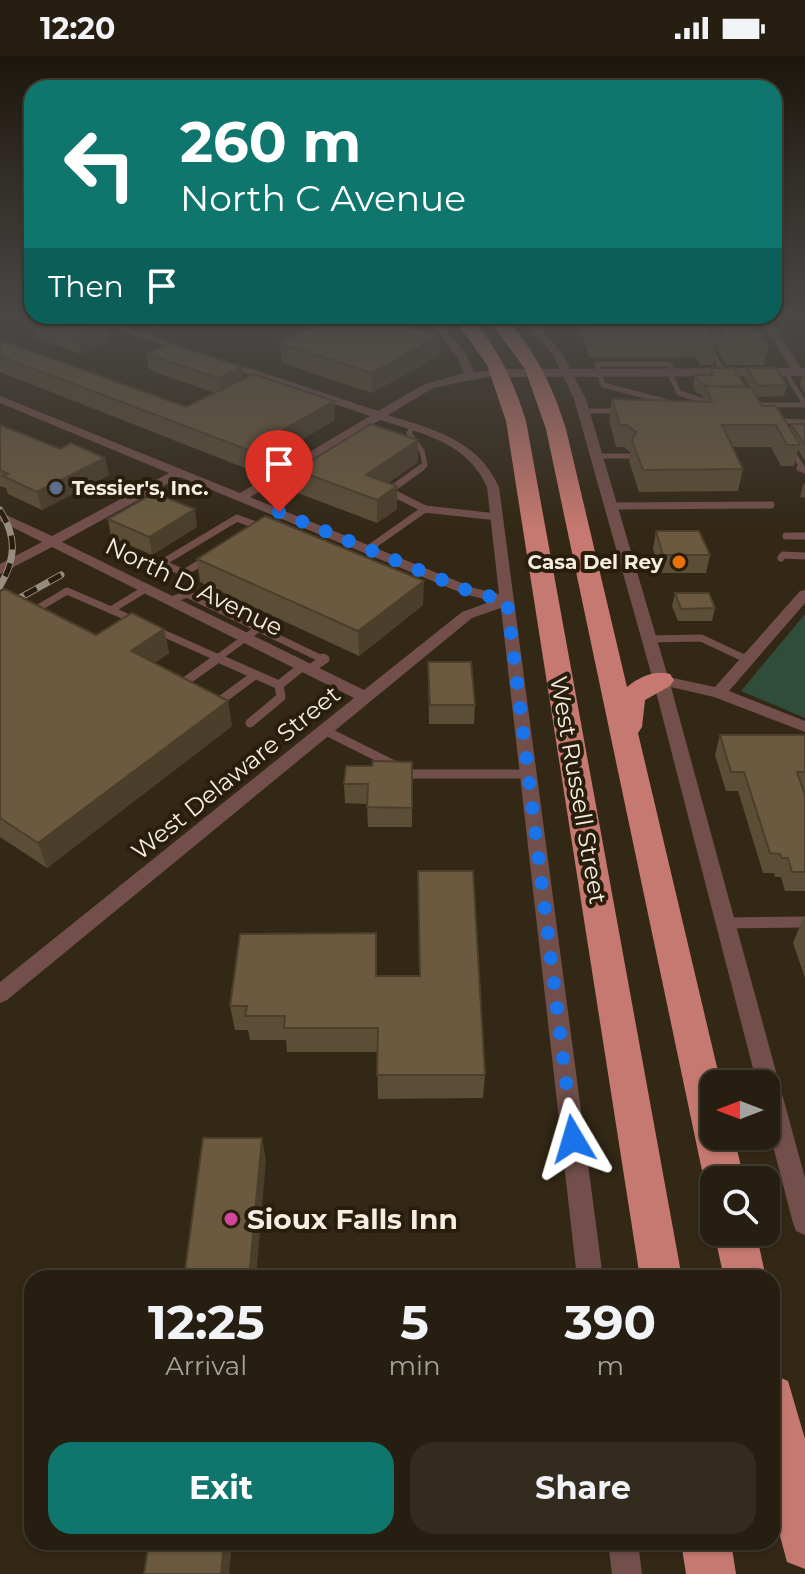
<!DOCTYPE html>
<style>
:root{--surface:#261e10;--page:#322b1e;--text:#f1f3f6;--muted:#a4a29f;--line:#423c30;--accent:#0f766e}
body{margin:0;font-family:Montserrat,sans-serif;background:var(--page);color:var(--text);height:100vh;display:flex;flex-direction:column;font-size:30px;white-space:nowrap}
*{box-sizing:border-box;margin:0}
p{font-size:26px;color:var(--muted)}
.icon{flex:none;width:44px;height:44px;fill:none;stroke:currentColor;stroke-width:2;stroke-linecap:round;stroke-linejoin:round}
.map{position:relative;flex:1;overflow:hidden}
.side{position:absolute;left:24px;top:1214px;width:756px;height:280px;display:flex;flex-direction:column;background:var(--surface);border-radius:24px;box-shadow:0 2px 6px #0004,0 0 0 2px var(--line)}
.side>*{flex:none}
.guide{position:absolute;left:24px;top:24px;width:758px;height:244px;border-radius:24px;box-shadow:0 2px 6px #0004,0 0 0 2px var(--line);background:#0f766e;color:#fff;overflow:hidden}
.needle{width:52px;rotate:270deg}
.controls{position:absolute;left:700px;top:1014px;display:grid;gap:16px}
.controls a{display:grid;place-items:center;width:80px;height:80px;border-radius:16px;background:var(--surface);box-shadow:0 2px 6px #0004,0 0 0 2px var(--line);font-size:40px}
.pin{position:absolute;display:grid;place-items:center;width:68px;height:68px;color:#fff;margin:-82px -34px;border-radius:50% 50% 50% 0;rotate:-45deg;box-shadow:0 0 8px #0007}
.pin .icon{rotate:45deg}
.me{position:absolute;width:88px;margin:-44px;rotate:353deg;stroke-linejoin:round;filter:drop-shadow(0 0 6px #0008)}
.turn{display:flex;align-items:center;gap:28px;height:168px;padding:0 24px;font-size:36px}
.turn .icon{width:104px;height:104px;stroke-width:2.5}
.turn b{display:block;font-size:56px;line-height:68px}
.then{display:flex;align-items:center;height:76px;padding:0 24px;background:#0003;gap:16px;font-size:30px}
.eta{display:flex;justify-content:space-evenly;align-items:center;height:136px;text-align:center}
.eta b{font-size:48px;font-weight:700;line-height:56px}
.cta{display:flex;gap:16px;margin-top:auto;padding:16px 24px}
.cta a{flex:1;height:92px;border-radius:24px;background:var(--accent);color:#fff;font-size:32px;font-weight:700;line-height:92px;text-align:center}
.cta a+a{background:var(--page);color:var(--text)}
.status{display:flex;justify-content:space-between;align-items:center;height:56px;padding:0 40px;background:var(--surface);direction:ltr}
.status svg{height:22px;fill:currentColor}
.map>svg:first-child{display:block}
.green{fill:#304c3a}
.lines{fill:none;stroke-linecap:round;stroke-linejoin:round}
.service-far3{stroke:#724f4b;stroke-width:5}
.service-far2{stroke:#724f4b;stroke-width:7}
.service-far1{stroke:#724f4b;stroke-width:9}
.service{stroke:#724f4b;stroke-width:11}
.minor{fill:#724f4b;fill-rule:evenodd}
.tertiary{fill:#724f4b;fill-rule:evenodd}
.trunk{fill:#c67970;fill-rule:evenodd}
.rail-casing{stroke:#978d7f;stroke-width:7}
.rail{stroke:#291e0c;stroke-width:5;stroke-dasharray:14;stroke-linecap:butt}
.wall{fill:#5c4d36}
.shaded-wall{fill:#4b3f2c}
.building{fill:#6b5a3f;stroke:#4b3f2c;stroke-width:2}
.route{stroke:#1a73e8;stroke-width:14;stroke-dasharray:0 25.2}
.service-dot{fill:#5c6f8a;stroke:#291e0c;stroke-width:3}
.food-dot{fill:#e8710a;stroke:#291e0c;stroke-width:3}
.hotel-dot{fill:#d1479c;stroke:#291e0c;stroke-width:3}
.labels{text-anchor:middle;stroke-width:8;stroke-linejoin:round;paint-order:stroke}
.far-poi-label{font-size:20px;font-weight:bold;fill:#f6eee3;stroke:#291e0c;text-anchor:start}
.street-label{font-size:24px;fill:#f6eee3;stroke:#291e0c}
.near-poi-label{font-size:28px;font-weight:bold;fill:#f6eee3;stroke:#291e0c;text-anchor:start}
</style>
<div class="status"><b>12:20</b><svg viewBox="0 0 49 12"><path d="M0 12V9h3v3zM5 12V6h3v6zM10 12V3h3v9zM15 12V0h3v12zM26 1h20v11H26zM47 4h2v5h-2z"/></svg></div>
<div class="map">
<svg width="805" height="1518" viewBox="0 0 805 1518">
<rect width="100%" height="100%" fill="#332816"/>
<path class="green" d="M805,558v104l-64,-27z"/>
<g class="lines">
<g class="service-far3">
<path d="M560,261l1,4h50l-1,-4"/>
<path d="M710,291l13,25"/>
<path d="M669,316l10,21 31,10"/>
<path d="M785,316l20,32"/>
<path d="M665,348l3,-2 -65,-17 -6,-21h72l4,8"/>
<path d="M753,349h52"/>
<path d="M583,355h37"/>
<path d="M776,365l29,1"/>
<path d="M412,371l-3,6 13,18 3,14 -6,5"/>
<path d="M792,395l12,19"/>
<path d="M596,400h32"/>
</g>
<g class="service-far2">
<path d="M421,412l-28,20v5l32,16"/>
<path d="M800,412l5,2"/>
<path d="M610,450l161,-1"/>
<path d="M786,480h19"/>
<path d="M368,493l57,-40 72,8"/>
<path d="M781,502l2,-3 22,1"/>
<path d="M205,504l-21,13 -22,-10 75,-45 21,8"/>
<path d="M172,544l15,-6 137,66"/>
<path d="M35,554l32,-19 44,19"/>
<path d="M136,565l-25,-11 36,-22"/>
<path d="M156,574l67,30"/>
<path d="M649,583l52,-1 47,22"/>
<path d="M215,604l44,-32"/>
</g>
<g class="service-far1">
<path d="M218,602l61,27 24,-19"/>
<path d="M744,602l4,2"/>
<path d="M310,613l15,-10 -2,-1"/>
<path d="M179,630l39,-28"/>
<path d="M213,650l42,-31"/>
<path d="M250,667l31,-26 -2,-12"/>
<path d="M326,675l86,43h116"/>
</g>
<path class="service" d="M725,867l80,-1"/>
<g class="minor">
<path d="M84,261h15l95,34 -9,2z"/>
<path d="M426,261h10l30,37 8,18 27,-2 5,3 -73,15 -45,27c46,15 89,24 111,72l104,791h-26l-76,-670 -29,10 -465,382 -7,3v-21l354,-284 -302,-151 -52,27v-10l42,-22 -42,-21v-9l52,24 117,-63 -169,-70v-7l240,97 130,-77 -153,-52v-4h8l153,51 47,-27 39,-11 -7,-16zM380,364c43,14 87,22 107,67l12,107 -25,-6 -224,-91zM180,421l284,117 28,7 -30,11 -98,78 -302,-148z"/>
<path d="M521,261h11l31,38 23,44 82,278 47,10 85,-96 5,-1v13l-76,88 76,30v11l-91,-35 -43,-10 134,491v57l-9,-4 -3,-8 -27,-104v-35h-9l-104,-404 -79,-281 -21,-44z"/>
<path d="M759,261h10l34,55 -1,2h-8z"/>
<path d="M608,1486h30l4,32h-30z"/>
</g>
<path class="tertiary" d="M805,312v8l-304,1 -7,-4 7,-4z"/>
<g class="trunk">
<path d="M453,261h17c28,30 44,65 56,104l156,857h-42l-134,-857 -19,-56z"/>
<path d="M487,261h17c31,32 49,70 62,112l61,258c12,-10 28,-17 43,-13l4,6 -4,6 -25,14 -3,27 -4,6 83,351h-7v52h20l10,44h-30v15l-4,-2 -6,-13 -158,-751 -21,-60z"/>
<path d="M714,1176h42l10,46h-42z"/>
<path d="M772,1318l16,7 17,58v130l-18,-7 -15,-56z"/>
<path d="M681,1486h50l5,32h-50z"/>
</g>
<defs>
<g id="rail">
<path d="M0,454c17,27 16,49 0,76"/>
<path d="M0,553l61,-34"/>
</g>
</defs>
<use href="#rail" class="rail-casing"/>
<use href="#rail" class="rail"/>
</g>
<g class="wall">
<path d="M124,261h54l-23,10z"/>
<path d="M582,261h168l19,29 -5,19h-38l-10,-16 -3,16h-13l-4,-8 -107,1 -9,-29z"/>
<path d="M32,262l73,3 4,20 -29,13 -43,-16z"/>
<path d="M387,264l53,35 -68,38 -90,-30 -2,-20z"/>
<path d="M0,284l186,67 29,-14 -66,-23 -3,-16 96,13 1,11 91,23 1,19 -85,50 -250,-98z"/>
<path d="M710,312l35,18 -1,2h6l-6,-9 3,-11 40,17 -3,11 -27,1 5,9 28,23 1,-5h14v37l-7,-11 -4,16h-13l-10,-19h-39l11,22 -5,22 -99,1 -10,-31 1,-9 -6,-5h-8l-7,-27 3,-21 90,2 1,-6 -6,-2 -4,-7 2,-11h14z"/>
<path d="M802,319h3v19l-5,-9z"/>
<path d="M0,369l109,50 -67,35 -34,-16 -2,-6 -6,-2z"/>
<path d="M418,406l-30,21 9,3v23l-20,14 -79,-30 -2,-23z"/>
<path d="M805,427v15l-5,-1 3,-12z"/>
<path d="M108,463l89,8 -45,28 -41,-18z"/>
<path d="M656,475l54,24 -4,18h-46l-7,-24z"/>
<path d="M197,503l226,46 -64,51 -159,-74z"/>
<path d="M0,536l96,43 68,-6 5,24 -15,10 78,63 -185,142 -47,-31z"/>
<path d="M675,537l40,15 -3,13h-34l-6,-15z"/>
<path d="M428,606l47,43 -1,19h-45z"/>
<path d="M720,679h85v56h-1l1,4v96h-20l-4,-14h-6l-1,-4h-11l-25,-82h-12l-11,-36z"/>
<path d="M412,706v65h-44l-1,-23 -22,-1 -1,-19 28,-18z"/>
<path d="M418,815l67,204 -2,23 -105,1 -1,-47h-90l-1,-12h-36l-2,-10h-13l-5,-24 146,-73 1,43h42z"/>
<path d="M803,862h2v60l-12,-35z"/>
</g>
<g class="shaded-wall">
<path d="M153,261h25l-23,10z"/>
<path d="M105,265l4,20 -29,13 -4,-21z"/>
<path d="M440,279v20l-68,38v-20z"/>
<path d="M242,311l2,16 -23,12 -2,-17z"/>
<path d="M334,345l1,19 -85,50 -2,-20z"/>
<path d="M418,384v22l-52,35v-22z"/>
<path d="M105,402l4,17 -67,35 -5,-18z"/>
<path d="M397,430v23l-20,14v-23z"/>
<path d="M195,453l2,18 -45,28 -3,-18z"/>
<path d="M424,525l-1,24 -64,51 -1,-25z"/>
<path d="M164,573l5,24 -33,23 -5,-25z"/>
<path d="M228,645l4,25 -185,142 -9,-25z"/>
<path d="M262,1082l4,22 -10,118h-7z"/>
<path d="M224,1486h8l-3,32h-8z"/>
</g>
<g class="building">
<path d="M35,261h58l12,4 -29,12 -44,-15z"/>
<path d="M334,261h44l62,18 -68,38 -92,-30z"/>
<path d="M584,261h117l16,29h-13l-4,-8h-108z"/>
<path d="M713,261h37l19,29h-39z"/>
<path d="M0,284l186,67 67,-33 81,27 -86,49 -248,-94z"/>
<path d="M170,287l72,24 -23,11 -73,-24z"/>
<path d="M710,312h24l11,18 -32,1 -14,-5 -4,-7h18z"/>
<path d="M747,312h29l11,17 -29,1z"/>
<path d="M705,330l47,2 10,18h14l24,39h-13l-11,-20h-54l21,44 -100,1 -11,-30 4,-8 -9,-7h-7l-8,-26 100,3z"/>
<path d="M371,368l47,16 -52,35 31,11 -20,14 -81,-30z"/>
<path d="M791,368h14v21z"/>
<path d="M0,369l60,24 11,-6 34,15 -68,34 -34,-16 5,-2 -8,-4z"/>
<path d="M154,437l41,16 -46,28 -41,-18z"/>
<path d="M265,460l159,65 -66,50 -161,-72z"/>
<path d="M656,475h43l11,24h-47z"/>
<path d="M5,533l91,46 36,-22 32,16 -33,22 97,50 -190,142 -38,-25v-226z"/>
<path d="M675,537h34l6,15 -34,1z"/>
<path d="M428,606h43l4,43h-45z"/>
<path d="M720,679h85v37h-8l8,23v77h-13l-4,-14h-6l-2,-4 -10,-1 -26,-81h-13z"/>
<path d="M373,705l39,1v46l-45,-1 1,-23h-24l2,-18h26z"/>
<path d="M418,815h55l12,204h-108l1,-47h-94l1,-12h-40l2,-10h-17l10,-72 136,-1v43h44z"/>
<path d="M203,1082h59l-13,140h-65z"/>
<path d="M149,1486h75l-3,32h-77z"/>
</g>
<linearGradient id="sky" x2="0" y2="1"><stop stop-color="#1c160c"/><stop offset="0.55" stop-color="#4a4847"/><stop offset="1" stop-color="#4a4847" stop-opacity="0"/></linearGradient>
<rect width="805" height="474" fill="url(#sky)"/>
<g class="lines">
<path class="route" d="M279,456l190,79 38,10 66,538"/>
</g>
<circle class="service-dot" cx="56" cy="432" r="8"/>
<circle class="food-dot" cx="679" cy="506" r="8"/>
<circle class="hotel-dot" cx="231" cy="1163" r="8"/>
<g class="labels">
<g class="far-poi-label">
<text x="72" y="439">Tessier's, Inc.</text>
<text x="663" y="513" text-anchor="end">Casa Del Rey</text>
</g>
<g class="street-label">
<text transform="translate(194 531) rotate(26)" y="8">North D Avenue</text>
<text transform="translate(236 717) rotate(-39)" y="8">West Delaware Street</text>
<text transform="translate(578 734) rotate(80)" y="8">West Russell Street</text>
</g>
<g class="near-poi-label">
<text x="247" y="1173">Sioux Falls Inn</text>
</g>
</g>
</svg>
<div class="controls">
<a><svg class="needle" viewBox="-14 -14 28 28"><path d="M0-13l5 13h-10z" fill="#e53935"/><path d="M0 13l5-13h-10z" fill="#a4a29f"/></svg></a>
<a><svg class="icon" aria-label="search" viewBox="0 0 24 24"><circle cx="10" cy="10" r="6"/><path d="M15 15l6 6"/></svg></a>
</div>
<div class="pin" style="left:279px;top:456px;background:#d93025"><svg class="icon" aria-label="arrive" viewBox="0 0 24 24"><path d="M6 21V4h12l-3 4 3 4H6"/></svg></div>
<svg class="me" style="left:573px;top:1083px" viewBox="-20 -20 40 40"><path d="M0-17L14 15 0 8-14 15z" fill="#1a73e8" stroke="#fff" stroke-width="4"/></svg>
<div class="guide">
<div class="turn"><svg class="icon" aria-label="left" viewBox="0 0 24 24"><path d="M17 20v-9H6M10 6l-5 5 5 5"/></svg><div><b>260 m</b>North C Avenue</div></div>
<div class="then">Then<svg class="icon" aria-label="arrive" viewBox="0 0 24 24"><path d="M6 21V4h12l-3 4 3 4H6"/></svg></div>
</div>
<section class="side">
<div class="eta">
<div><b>12:25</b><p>Arrival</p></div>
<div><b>5</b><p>min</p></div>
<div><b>390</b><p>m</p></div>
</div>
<div class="cta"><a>Exit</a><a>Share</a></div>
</section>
</div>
